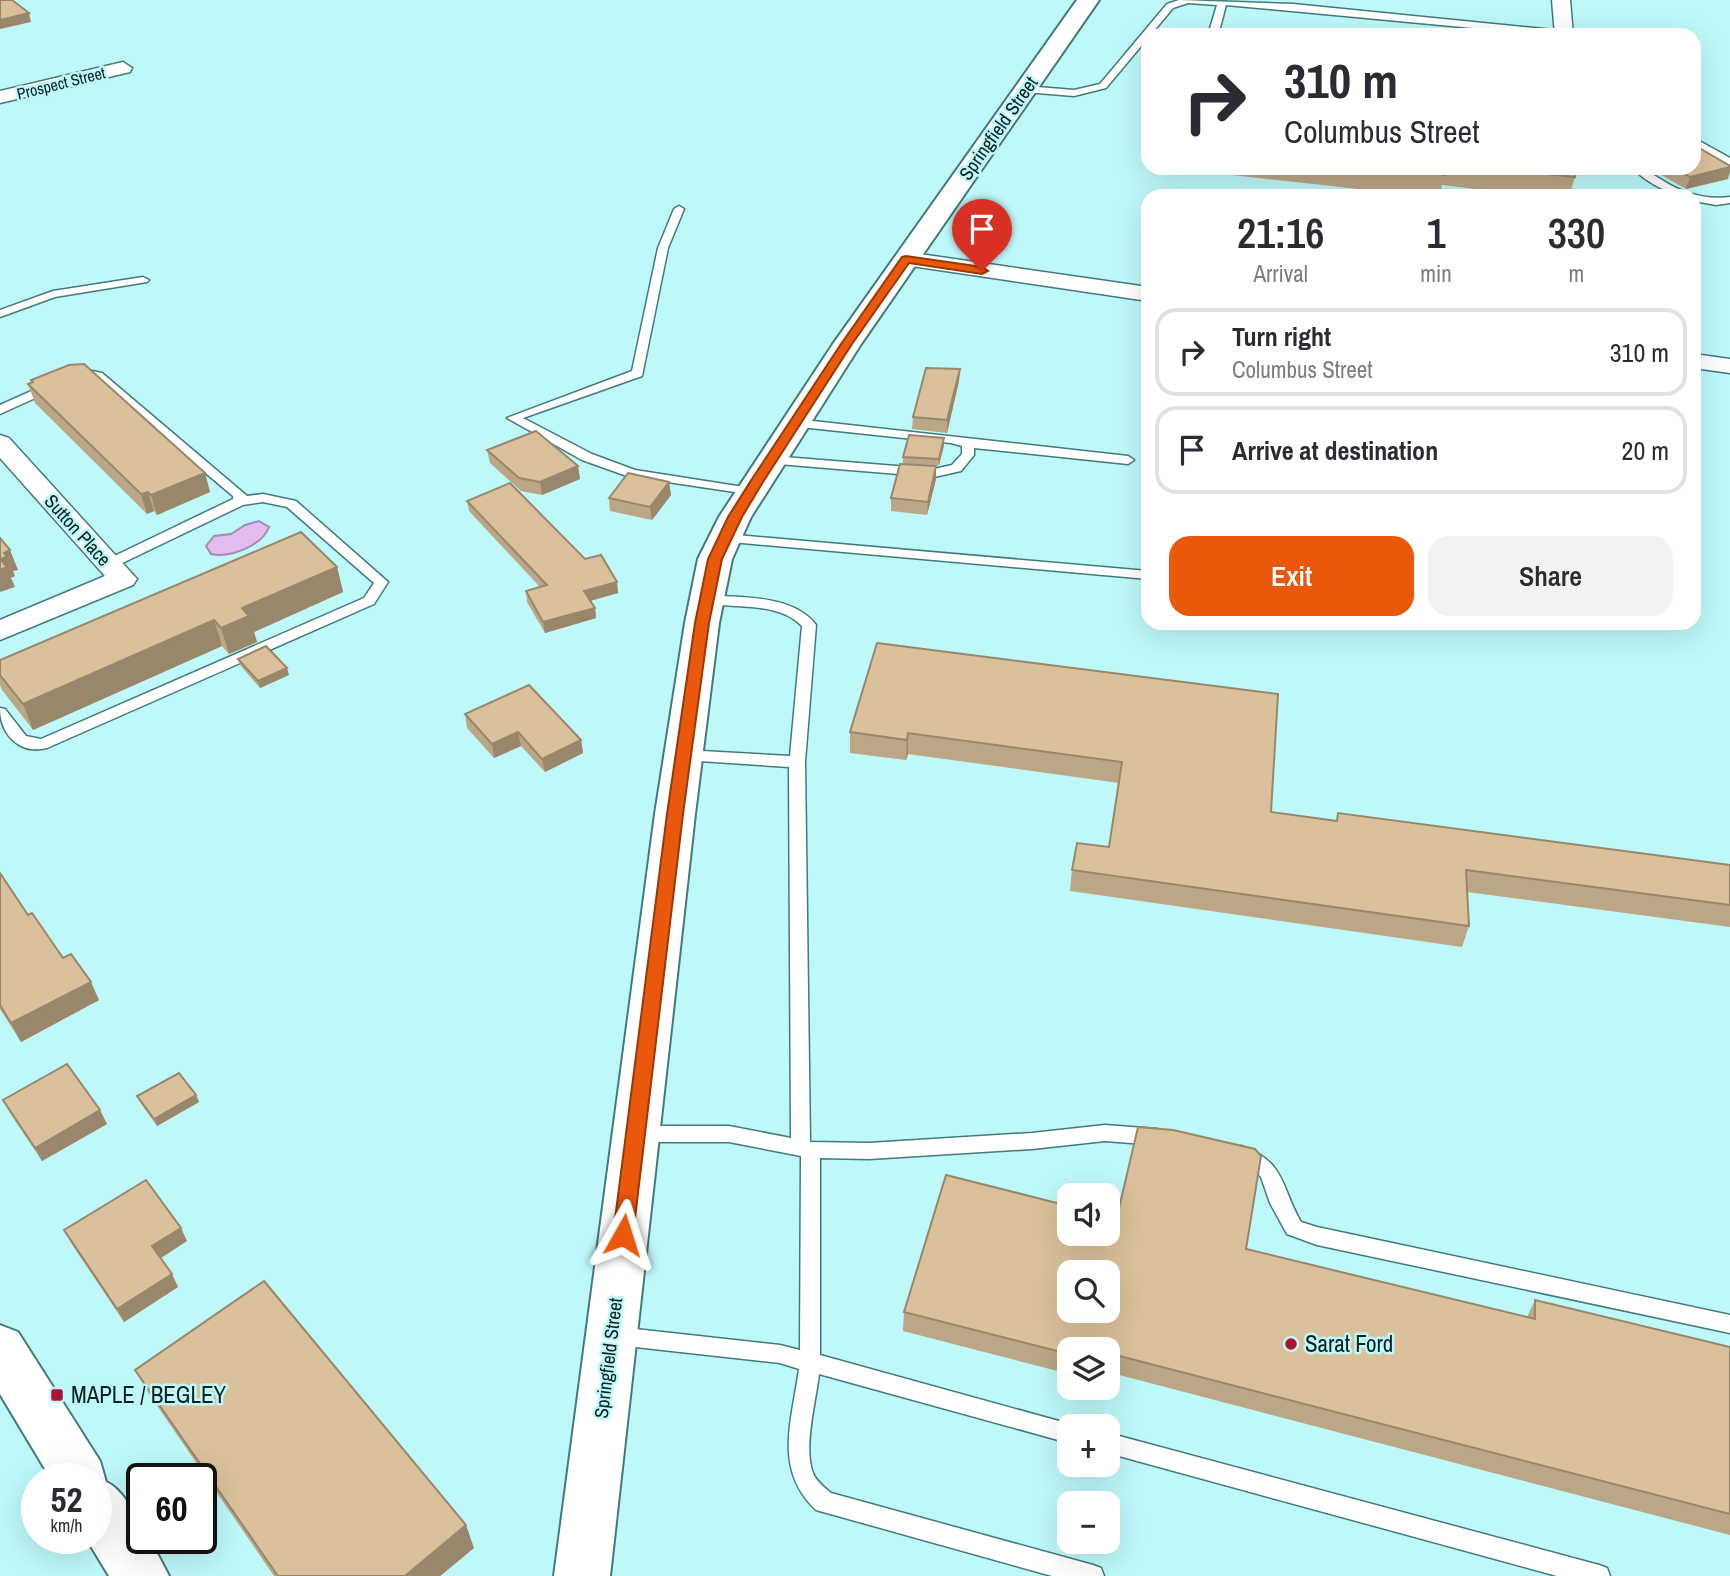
<!DOCTYPE html>
<meta charset="utf-8">
<style>
:root{--surface:#fff;--page:#f2f2f3;--text:#2b2b33;--muted:#7c7c81;--line:#e1e1e2;--accent:#ea580c}
body{margin:0;font-family:"Archivo Narrow",sans-serif;background:var(--page);color:var(--text);height:100vh;display:flex;flex-direction:column;font-size:26px;white-space:nowrap}
*{box-sizing:border-box;margin:0}
p{font-size:23px;color:var(--muted)}
.icon{flex:none;width:38px;height:38px;fill:none;stroke:currentColor;stroke-width:2;stroke-linecap:round;stroke-linejoin:round}
.map{position:relative;flex:1;overflow:hidden}
.panel{position:absolute;left:1141px;top:189px;width:560px;height:441px;display:flex;flex-direction:column;background:var(--surface);border-radius:21px;box-shadow:0 7px 28px #0002}
.panel>*{flex:none}
.top-card{position:absolute;left:1141px;top:28px;width:560px;height:147px;border-radius:21px;box-shadow:0 7px 28px #0002;background:#fff;color:var(--text);overflow:hidden}
.fabs{position:absolute;left:1057px;top:1183px;display:grid;gap:14px}
.fabs a{display:grid;place-items:center;width:63px;height:63px;border-radius:14px;background:var(--surface);box-shadow:0 7px 28px #0002;font-size:35px}
.speed{position:absolute;left:21px;top:1463px;display:flex;gap:14px;font-size:35px;font-weight:700;text-align:center}
.speed>*{display:grid;place-content:center;width:91px;height:91px;border-radius:50%;background:var(--surface);box-shadow:0 7px 28px #0002;line-height:1}
.speed small{font-size:18px;font-weight:400}
.speed .limit{border:4px solid #111;border-radius:10px;background:#fff;color:#111}
.pin{position:absolute;display:grid;place-items:center;width:60px;height:60px;color:#fff;margin:-72px -30px;border-radius:50% 50% 50% 0;rotate:-45deg;box-shadow:0 0 7px #0007}
.pin .icon{rotate:45deg}
.me{position:absolute;width:77px;margin:-38px;rotate:6deg;stroke-linejoin:round;filter:drop-shadow(0 0 5px #0008)}
.turn{display:flex;align-items:center;gap:24px;height:147px;padding:0 28px;font-size:32px}
.turn .icon{width:91px;height:91px;stroke-width:2.5}
.turn b{display:block;font-size:49px;line-height:60px}
.eta{display:flex;justify-content:space-evenly;align-items:center;height:119px;text-align:center}
.eta b{font-size:42px;font-weight:600;line-height:49px}
.primary-button{display:flex;gap:14px;margin-top:auto;padding:14px 28px}
.primary-button a{flex:1;height:80px;border-radius:21px;background:var(--accent);color:#fff;font-size:28px;font-weight:600;line-height:80px;text-align:center}
.primary-button a+a{background:var(--page);color:var(--text)}
ul{padding:0;list-style:none}
li{display:flex;align-items:center;gap:21px;height:88px;margin:0 14px 10px;padding:0 14px;border:4px solid var(--line);border-radius:21px}
li div{flex:1}
li b{display:block;font-size:26px}
li em{font-style:normal}
.map>svg:first-child{display:block}
.water{fill:#e2bcee;stroke:#a18db0;stroke-width:2}
.lines{fill:none;stroke-linecap:round;stroke-linejoin:round}
.lane-casing{stroke:#437a7c;stroke-width:3}
.street-casing{stroke:#437a7c;stroke-width:3}
.secondary-casing{stroke:#437a7c;stroke-width:4}
.primary-casing{stroke:#437a7c;stroke-width:4}
.lane{fill:#fff;fill-rule:evenodd}
.street{fill:#fff;fill-rule:evenodd}
.secondary{fill:#fff;fill-rule:evenodd}
.primary{fill:#fff;fill-rule:evenodd}
.wall{fill:#bba685}
.shaded-wall{fill:#99876c}
.building{fill:#dac19b;stroke:#99876c;stroke-width:2;fill-rule:evenodd}
.route{fill:#ea580c;stroke:#983908;stroke-width:2}
.poi-dot{fill:#aa1332;stroke:#bef8f9;stroke-width:2.5}
.labels{text-anchor:middle;stroke-width:5;stroke-linejoin:round;paint-order:stroke}
.far-street-label{font-size:16px;fill:#092021;stroke:#bef8f9}
.street-label{font-size:19px;fill:#092021;stroke:#bef8f9}
.near-poi-label{font-size:23px;fill:#092021;stroke:#bef8f9;text-anchor:start}
</style>
<div class="map">
<svg width="1730" height="1576" viewBox="0 0 1730 1576">
<rect width="100%" height="100%" fill="#bef8f9"/>
<path class="water" d="M259,521l10,6c-7,19 -39,31 -58,27l-5,-8 8,-10 17,-2 14,-9z"/>
<g class="lines">
<defs>
<g id="lane">
<path d="M1179,0l114,4 271,27 5,3 -22,1 -321,-30 -8,30h-10l9,-30 -29,-2 -15,5 -67,80 -32,8 -49,-4 -5,-3 5,-3 49,4 26,-6 67,-80z"/>
<path d="M1694,138l36,20v7l-36,-20z"/>
<path d="M1632,168c13,0 18,5 30,12 20,13 44,20 68,17v6l-14,2 -22,-4v-5c-23,0 -45,-12 -62,-28z"/>
<path d="M679,206l5,3 -16,39 -26,128 -119,42 69,36 43,16 115,18 7,4 -2,3 -128,-19 -45,-16 -75,-42 125,-47 26,-123 16,-39z"/>
<path d="M143,277l6,3 -2,2 -92,15 -55,20v-7l53,-19z"/>
<path d="M87,370l15,3 145,123 16,-2 33,7 92,81 -14,22 -327,144c-28,7 -47,-14 -47,-40l5,1 21,27 15,3 323,-141 10,-15 -87,-76 -24,-5 -20,3 -129,62h-10l-2,-3 2,-3 129,-62v-3l-139,-117 -18,2 -6,-4z"/>
<path d="M49,383l4,1v6l-53,24v-9z"/>
<path d="M795,419l333,37 6,4 -6,4 -154,-16v7l-13,16 -27,6 -168,-14v-6l5,-1 163,13 18,-4 10,-11v-8l-11,-3 -160,-17v-6z"/>
<path d="M725,534l423,37v8l-428,-38 -2,-3 2,-3z"/>
<path d="M706,595c34,3 87,-1 110,30l-11,137 5,380 59,1 163,-10 73,-8 52,4 7,2 2,6 -2,6 -7,2 -52,-4 -73,8 -163,10 -49,-1v197l257,71h-8v17l-250,-69c-3,27 -16,74 -6,99 3,8 11,14 18,20l262,72 8,3 3,8h-52l-236,-66c-43,-41 -24,-89 -17,-141l-19,-6 -163,-18 -7,-2 -3,-7 3,-7 7,-2 163,18 20,5 1,-194 -72,-14h-90l-7,-2 -2,-6 2,-6 7,-2h90l62,12 -2,-371 -105,-7 -8,-5 8,-5 106,6 12,-130c-25,-26 -69,-16 -101,-24l-2,-3 2,-3z"/>
<path d="M1241,1146c45,16 39,39 60,76l16,5 413,88v18l-413,-88 -30,-11 -17,-31 -9,-26 -8,-9 -19,-8 -2,-6 2,-6z"/>
<path d="M1108,1433l491,132 8,3 3,8h-53l-449,-123z"/>
</g>
<g id="street">
<path d="M1552,0h18l3,35h-18z"/>
<path d="M123,62l9,6 -2,4 -130,31v-12z"/>
<path d="M906,252l242,35v14l-250,-37 -3,-5 3,-5z"/>
<path d="M1694,354l36,5v14l-36,-5z"/>
<path d="M0,435l9,3 128,141 -4,6 -133,55v-20l105,-44 -105,-118z"/>
</g>
<path id="secondary" d="M0,1325l18,7 82,129 6,21c16,6 36,40 36,56h7l20,38h-60l-23,-38h10v-59h-45l-51,-85z"/>
<path id="primary" d="M1077,0h22l-238,344 -110,173 -19,42 -13,64 -24,191 -85,762h-56l101,-762 30,-191 13,-64 21,-42 114,-173z"/>
</defs>
<use href="#lane" class="lane-casing"/>
<use href="#street" class="street-casing"/>
<use href="#secondary" class="secondary-casing"/>
<use href="#primary" class="primary-casing"/>
<use href="#lane" class="lane"/>
<use href="#street" class="street"/>
<use href="#secondary" class="secondary"/>
<use href="#primary" class="primary"/>
</g>
<g class="wall">
<path d="M1168,168h406l1,9 -6,19h-36l-91,-11 -2,11h-18z"/>
<path d="M1649,168h45l34,11 -42,10z"/>
<path d="M960,369l-1,12 -12,52 -35,-4 1,-12z"/>
<path d="M31,380l174,93 5,19 -53,23 -3,-4 -7,3 -112,-111 -7,-19 4,-1z"/>
<path d="M944,445l-5,20 -36,-1v-7z"/>
<path d="M487,450l91,16 2,13 -38,16 -21,-4 -31,-28z"/>
<path d="M936,466v13l-9,36 -36,-4v-13z"/>
<path d="M669,482l2,13 -19,25 -42,-9 -1,-13z"/>
<path d="M467,501l118,58 32,23 1,11 -28,8 5,7 1,10 -51,15 -18,-31 -1,-11 14,-4 -71,-76z"/>
<path d="M337,567l6,25 -89,40 3,10 -28,12 -7,-8 -189,84 -31,-40 -2,-5v-25z"/>
<path d="M877,643l394,169 65,9 2,-8 392,52v62l-263,-35 2,34 -7,21 -392,-56 2,-21 37,-23 10,-64 -211,-29 -2,6 -56,-7v-21z"/>
<path d="M238,659l51,16 -29,13 -20,-23z"/>
<path d="M465,714l116,26 2,13 -38,19 -24,-26 -27,12 -27,-30z"/>
<path d="M0,873l28,42 71,85 -78,42 -21,-33z"/>
<path d="M196,1095l3,7 -42,24 -17,-24 -3,-6z"/>
<path d="M3,1100l104,24 -65,37 -32,-48z"/>
<path d="M64,1230l123,11 -26,17 17,29 -54,35 -53,-79z"/>
<path d="M1246,1249l281,68 8,-17 195,47v188l-622,-163v-23h-39v25l-166,-43 1,-19z"/>
<path d="M135,1370l339,178 -34,28h-166l-125,-182z"/>
</g>
<g class="shaded-wall">
<path d="M29,13l2,9 -31,7v-9z"/>
<path d="M1730,167v5l-2,7 -42,10 4,-12z"/>
<path d="M960,369l-1,12 -12,52v-13z"/>
<path d="M944,438v7l-5,20v-6z"/>
<path d="M578,466l2,13 -38,16 -2,-13z"/>
<path d="M936,466v13l-9,36 1,-13z"/>
<path d="M205,473l5,19 -53,23 -6,-20z"/>
<path d="M669,482l2,13 -19,25 -2,-13z"/>
<path d="M148,492l6,19 -7,3 -6,-20z"/>
<path d="M10,550l8,20 -5,1 2,5 -4,2 4,9 -15,5v-33l4,-6z"/>
<path d="M337,567l6,25 -89,40 3,10 -28,12 -8,-26 21,-20z"/>
<path d="M617,582l1,11 -32,9 -2,-11z"/>
<path d="M595,608l1,10 -51,15 -2,-11z"/>
<path d="M214,620l8,26 -189,84 -10,-26z"/>
<path d="M287,668l2,7 -29,13 -2,-7z"/>
<path d="M518,732l3,14 -27,12 -2,-14z"/>
<path d="M908,733v21l-2,6 1,-20z"/>
<path d="M581,740l2,13 -38,19 -3,-13z"/>
<path d="M91,982l8,18 -78,42 -10,-19z"/>
<path d="M196,1095l3,7 -42,24 -3,-7z"/>
<path d="M100,1110l7,14 -65,37 -7,-13z"/>
<path d="M181,1228l6,13 -28,18 -7,-13z"/>
<path d="M172,1274l6,13 -54,35 -7,-13z"/>
<path d="M466,1525l8,23 -34,28h-35z"/>
</g>
<g class="building">
<path d="M0,0h12l17,13 -29,7z"/>
<path d="M1694,145l36,21v1l-40,10 -17,-9h21z"/>
<path d="M1378,168h67v7z"/>
<path d="M1493,168h81l1,9z"/>
<path d="M84,364l121,109 -54,22 -3,-3 -7,2 -113,-110 5,-2 -2,-2 38,-15z"/>
<path d="M926,368l34,1 -13,51 -34,-3z"/>
<path d="M536,431l42,35 -38,16 -21,-4 -32,-28z"/>
<path d="M909,435l35,3 -5,21 -36,-2z"/>
<path d="M900,464l36,2 -8,36 -37,-4z"/>
<path d="M628,473l41,9 -19,25 -41,-9z"/>
<path d="M510,483l75,76 16,-4 16,27 -33,9 11,17 -52,14 -17,-31 21,-6 -80,-84z"/>
<path d="M301,532l36,35 -95,41 7,8 -28,12 -7,-8 -191,84 -23,-29v-15z"/>
<path d="M0,538l10,12 -6,3 3,4 -7,2 7,8 -7,3z"/>
<path d="M877,643l401,51 -7,118 66,9 1,-8 392,52v40l-264,-35 3,56 -397,-56 5,-27 32,4 13,-85 -214,-29 -1,7 -57,-8z"/>
<path d="M266,646l21,22 -29,13 -20,-22z"/>
<path d="M529,685l52,55 -39,19 -24,-27 -26,12 -27,-30z"/>
<path d="M0,873l28,42 4,-2 31,45 8,-4 20,28 -80,41 -11,-18z"/>
<path d="M67,1064l33,46 -65,38 -32,-48z"/>
<path d="M179,1073l17,22 -42,24 -17,-23z"/>
<path d="M1138,1127l35,3 82,19 6,7 -15,93 289,70v-19l195,47v167l-622,-161v-4h-39v5l-165,-42 42,-137 123,31v28h39v-19l9,2zM1069,1272h39v39h-39z"/>
<path d="M146,1180l35,48 -29,18 20,28 -55,35 -53,-79z"/>
<path d="M264,1281l202,244 -61,51h-127l-143,-206z"/>
</g>
<path class="route" d="M906,256l76,11 6,4 -6,3 -73,-11 -57,81 -89,138 -21,35 -20,42 -13,64 -26,191 -50,421 -3,6 -7,2 -7,-2 -3,-6 54,-421 28,-191 13,-64 20,-42 22,-35 91,-138 61,-87z"/>
<g class="poi-dot">
<circle cx="1291" cy="1344" r="7"/>
<rect x="50" y="1388" width="14" height="14" rx="3.5"/>
</g>
<g class="labels">
<g class="far-street-label">
<text transform="translate(61 83) rotate(-14)" y="6">Prospect Street</text>
</g>
<g class="street-label">
<text transform="translate(998 128) rotate(-55)" y="7">Springfield Street</text>
<text transform="translate(78 530) rotate(48)" y="7">Sutton Place</text>
<text transform="translate(608 1358) rotate(-83)" y="7">Springfield Street</text>
</g>
<g class="near-poi-label">
<text x="1305" y="1352">Sarat Ford</text>
<text x="71" y="1403">MAPLE / BEGLEY</text>
</g>
</g>
</svg>
<div class="fabs">
<a><svg class="icon" aria-label="sound" viewBox="0 0 24 24"><path d="M4 9h4l5-4v14l-5-4H4zM17 9q2 3 0 6"/></svg></a>
<a><svg class="icon" aria-label="search" viewBox="0 0 24 24"><circle cx="10" cy="10" r="6"/><path d="M15 15l6 6"/></svg></a>
<a><svg class="icon" aria-label="layers" viewBox="0 0 24 24"><path d="M12 4l9 5-9 5-9-5zM3 14l9 5 9-5"/></svg></a>
<a>+</a>
<a>−</a>
</div>
<div class="speed"><div>52<small>km/h</small></div><div class="limit">60</div></div>
<div class="pin" style="left:982px;top:271px;background:#d93025"><svg class="icon" aria-label="arrive" viewBox="0 0 24 24"><path d="M6 21V4h12l-3 4 3 4H6"/></svg></div>
<svg class="me" style="left:623px;top:1235px" viewBox="-20 -20 40 40"><path d="M0-17L14 15 0 8-14 15z" fill="#ea580c" stroke="#fff" stroke-width="4"/></svg>
<div class="top-card">
<div class="turn"><svg class="icon" aria-label="right" viewBox="0 0 24 24"><path d="M7 20v-9h11M14 6l5 5-5 5"/></svg><div><b>310 m</b>Columbus Street</div></div>
</div>
<section class="panel">
<div class="eta">
<div><b>21:16</b><p>Arrival</p></div>
<div><b>1</b><p>min</p></div>
<div><b>330</b><p>m</p></div>
</div>
<ul>
<li><svg class="icon" aria-label="right" viewBox="0 0 24 24"><path d="M7 20v-9h11M14 6l5 5-5 5"/></svg><div><b>Turn right</b><p>Columbus Street</p></div><em>310 m</em></li>
<li><svg class="icon" aria-label="arrive" viewBox="0 0 24 24"><path d="M6 21V4h12l-3 4 3 4H6"/></svg><div><b>Arrive at destination</b></div><em>20 m</em></li>
</ul>
<div class="primary-button"><a>Exit</a><a>Share</a></div>
</section>
</div>
